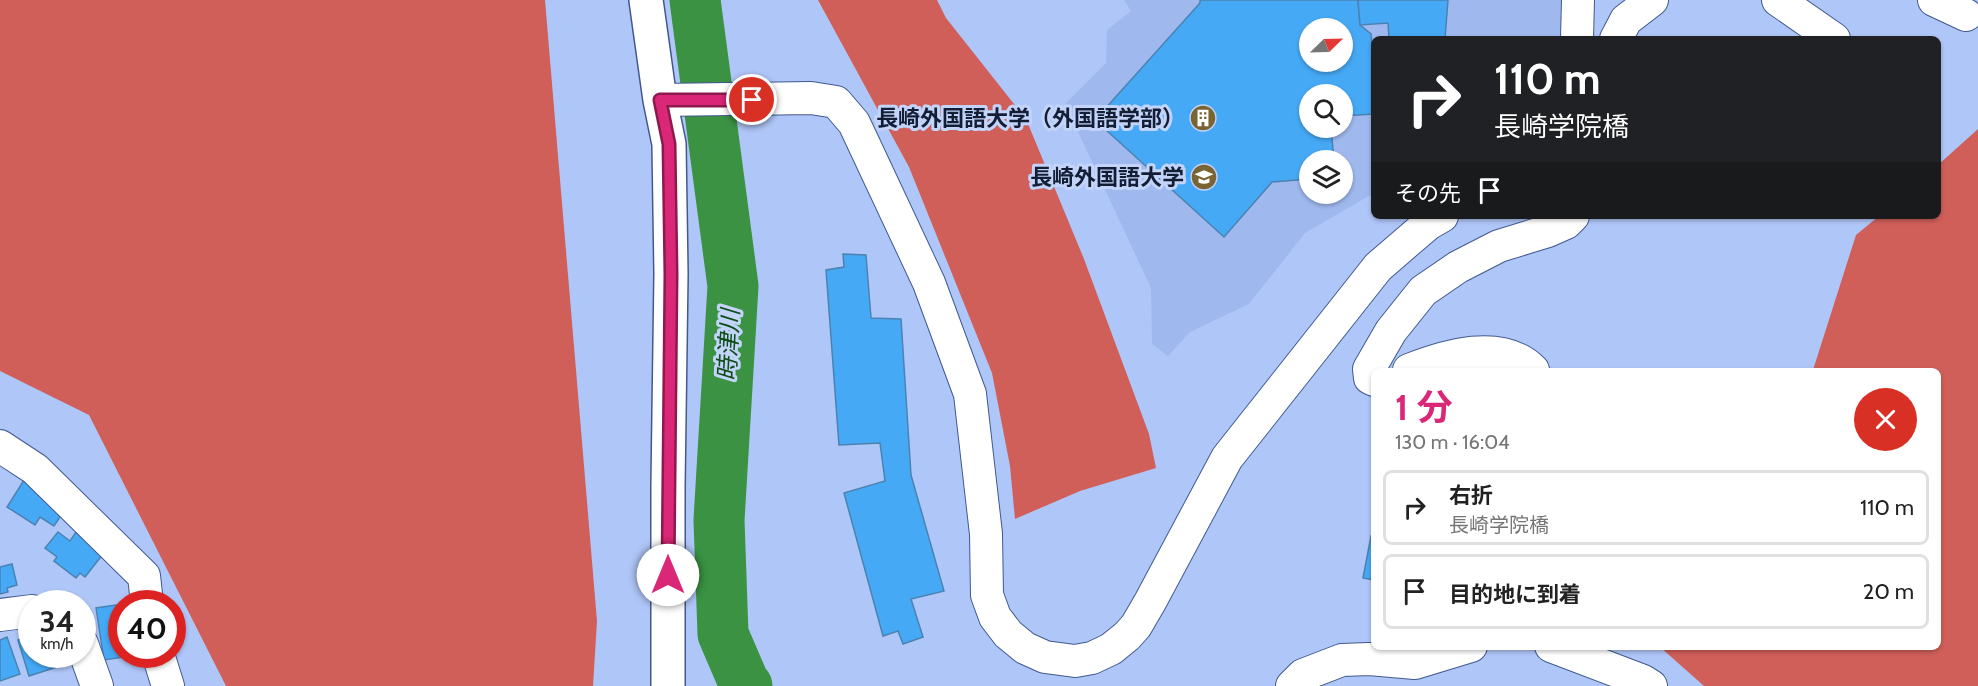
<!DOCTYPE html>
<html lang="ja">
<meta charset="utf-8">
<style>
:root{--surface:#fff;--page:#f6f6f6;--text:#222;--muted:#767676;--line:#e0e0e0;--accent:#db2777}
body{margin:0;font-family:Cabin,"Noto Sans JP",sans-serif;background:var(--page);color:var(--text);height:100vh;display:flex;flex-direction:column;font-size:22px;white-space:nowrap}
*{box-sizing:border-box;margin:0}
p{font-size:20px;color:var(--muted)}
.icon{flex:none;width:33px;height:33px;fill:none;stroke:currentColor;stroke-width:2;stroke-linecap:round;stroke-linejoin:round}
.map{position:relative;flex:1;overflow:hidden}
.drawer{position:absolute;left:1371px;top:368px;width:570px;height:282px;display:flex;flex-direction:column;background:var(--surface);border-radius:9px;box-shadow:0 2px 4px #0004}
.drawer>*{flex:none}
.top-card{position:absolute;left:1371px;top:36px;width:570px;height:183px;border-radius:9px;box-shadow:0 2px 4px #0004;background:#202124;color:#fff;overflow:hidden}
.needle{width:39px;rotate:67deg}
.fabs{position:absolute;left:1299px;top:18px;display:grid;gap:12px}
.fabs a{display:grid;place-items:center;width:54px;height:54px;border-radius:50%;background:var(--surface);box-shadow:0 2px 4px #0004;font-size:30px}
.speed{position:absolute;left:18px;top:590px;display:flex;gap:12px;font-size:30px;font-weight:700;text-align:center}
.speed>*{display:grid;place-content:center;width:78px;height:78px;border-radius:50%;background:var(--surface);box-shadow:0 2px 4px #0004;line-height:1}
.speed small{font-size:15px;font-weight:400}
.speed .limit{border:9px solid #d22;background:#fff;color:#111}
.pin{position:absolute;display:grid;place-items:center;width:51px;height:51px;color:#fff;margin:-26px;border:3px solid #fff;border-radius:50%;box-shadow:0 2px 6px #0007}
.me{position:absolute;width:66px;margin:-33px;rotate:0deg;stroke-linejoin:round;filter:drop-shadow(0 0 4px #0008)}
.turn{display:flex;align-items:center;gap:21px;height:126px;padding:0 24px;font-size:27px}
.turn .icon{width:78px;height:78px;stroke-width:2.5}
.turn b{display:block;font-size:42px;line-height:51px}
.then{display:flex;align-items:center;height:57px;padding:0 24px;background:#0003;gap:12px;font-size:22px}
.round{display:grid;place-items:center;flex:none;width:63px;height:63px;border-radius:32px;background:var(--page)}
.overview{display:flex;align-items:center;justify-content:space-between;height:102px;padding:0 24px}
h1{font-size:36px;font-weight:700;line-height:45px;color:var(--accent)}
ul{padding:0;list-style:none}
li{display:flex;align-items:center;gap:18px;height:75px;margin:0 12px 9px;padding:0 12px;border:3px solid var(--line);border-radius:9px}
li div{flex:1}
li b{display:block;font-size:22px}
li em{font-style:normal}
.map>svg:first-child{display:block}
.built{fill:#9fb9ee;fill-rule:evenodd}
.forest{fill:#d05f59}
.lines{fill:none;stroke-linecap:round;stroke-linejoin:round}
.river{stroke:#3a9242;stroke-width:51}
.building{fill:#46a9f5;stroke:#4a83b1;stroke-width:1.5;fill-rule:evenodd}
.minor-casing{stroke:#415990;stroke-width:34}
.tertiary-casing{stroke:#415990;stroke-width:36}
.minor{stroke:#fff;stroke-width:32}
.tertiary{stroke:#fff;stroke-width:33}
.route-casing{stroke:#8e194d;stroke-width:15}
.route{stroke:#db2777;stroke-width:10}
.labels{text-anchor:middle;stroke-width:6;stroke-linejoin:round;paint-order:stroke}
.poi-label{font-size:22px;font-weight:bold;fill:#131d34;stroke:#c2d4fa;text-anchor:end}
.water-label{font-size:24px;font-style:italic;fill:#104e18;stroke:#c2d4fa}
</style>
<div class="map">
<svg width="1978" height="686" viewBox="0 0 1978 686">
<rect width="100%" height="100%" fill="#afc6f8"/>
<path class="built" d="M1124,0h439l3,39h-192v154l-69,40 -56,71 -59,28 -22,24 -16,-12 -1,-56 -86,-184 41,-41 1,-33 24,-19zM1310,28h32v34h-32zM1310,94h32v34h-32zM1310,160h32v34h-32z"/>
<g class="forest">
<path d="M0,0h545l52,621 -4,65h-367l-137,-271 -89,-44z"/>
<path d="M818,0h119l9,18 80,101 58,140 65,175 7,34 -76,23 -65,28 -5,-53 -18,-93 -83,-206z"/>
<path d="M1978,129v557h-274l-44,-39 278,-1v-276h-125l43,-135 23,-19h59v-51z"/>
</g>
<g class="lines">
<path class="river" d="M695,0l38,286 -14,234 4,114 21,49 3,3"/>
</g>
<g class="building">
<path d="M1200,0h158l2,25 11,9 3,33v47l-32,2v-22h-32v34h21l3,32h-24v19l-38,3 -48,55 -129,-117 105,-117zM1310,28h32v34h-32z"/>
<path d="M1358,0h90l-3,39h-56l-1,-16 -28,2z"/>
<path d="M843,254l23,1 5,63 30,1 10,156 33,116 -33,8 12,38 -20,7 -5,-13 -15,5 -39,-143 41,-12 -5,-38 -41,2 -13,-175 18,-3z"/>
<path d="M24,480l40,31 -10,15 -14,-9 -5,8 -28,-18z"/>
<path d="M58,532l12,9 6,-9 27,22 -18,23 -5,-4 -4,5 -22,-17 3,-4 -12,-9z"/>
<path d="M1371,536h3v44l-11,-2z"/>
<path d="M12,564l5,21 -10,3 1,4 -8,2v-27z"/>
<path d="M122,604v50l15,1 -33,5 -8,-52z"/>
<path d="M32,635v19h21l4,13 -28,9 -11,-36z"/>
<path d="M7,637l13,37 -20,7v-41z"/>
</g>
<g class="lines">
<defs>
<g id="minor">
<path d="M1778,0l56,39"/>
<path d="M1934,0l32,15"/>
<path d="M1577,39l1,-39"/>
<path d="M1616,39l10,-19 26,-20"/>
<path d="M660,100l151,-2 25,4 18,21 75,160 41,111 16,140 1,61 8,22 13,17 17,14 20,9 30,4 17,-3 19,-9 16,-13 9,-10 14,-24 77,-144 151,-191 50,-43 14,-8"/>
<path d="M1409,370c36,-14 92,-32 124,0"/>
<path d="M1374,380l-4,-2 -1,-9 22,-38 32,-40 35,-24 41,-21 49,-15 18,-8 7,-7"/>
<path d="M0,446l35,23 109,107 3,27"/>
<path d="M0,615l32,-4"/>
<path d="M82,644l15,42"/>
<path d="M1551,646l92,35 8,5"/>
<path d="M158,654l10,32"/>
<path d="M1292,686l11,-11 39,-15 27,-1 46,4 56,-17"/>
</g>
<path id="tertiary" d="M646,0l14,100 9,44 2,130 -3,211v201"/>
</defs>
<use href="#minor" class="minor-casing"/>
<use href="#tertiary" class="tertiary-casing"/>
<use href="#minor" class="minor"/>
<use href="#tertiary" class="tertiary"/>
</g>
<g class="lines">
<defs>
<path id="route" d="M668,575l3,-301 -2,-130 -9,-44h92"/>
</defs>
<use href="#route" class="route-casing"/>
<use href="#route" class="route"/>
</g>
<defs>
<symbol id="building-disc" viewBox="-11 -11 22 22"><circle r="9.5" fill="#7a6434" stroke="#c2d4fa"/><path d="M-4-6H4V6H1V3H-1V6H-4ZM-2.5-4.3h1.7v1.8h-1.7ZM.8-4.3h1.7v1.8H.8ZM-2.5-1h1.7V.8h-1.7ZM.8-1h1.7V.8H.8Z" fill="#fff"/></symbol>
<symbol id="university-disc" viewBox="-11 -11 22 22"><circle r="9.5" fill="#7a6434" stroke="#c2d4fa"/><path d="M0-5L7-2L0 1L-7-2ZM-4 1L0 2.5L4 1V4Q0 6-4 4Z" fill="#fff"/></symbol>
</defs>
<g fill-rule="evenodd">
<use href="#building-disc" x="1188" y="103" width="30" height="30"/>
<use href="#university-disc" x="1189" y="162" width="30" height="30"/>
</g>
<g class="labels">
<g class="poi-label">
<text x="1184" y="126">長崎外国語大学（外国語学部）</text>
<text x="1184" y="185">長崎外国語大学</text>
</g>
<g class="water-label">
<text transform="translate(729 345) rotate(-87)" y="8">時津川</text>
</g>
</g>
</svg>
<div class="fabs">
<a><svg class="needle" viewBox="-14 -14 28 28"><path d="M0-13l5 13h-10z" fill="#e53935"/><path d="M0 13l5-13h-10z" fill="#767676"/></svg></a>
<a><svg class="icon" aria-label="search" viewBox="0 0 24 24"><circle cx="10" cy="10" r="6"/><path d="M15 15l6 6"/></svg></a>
<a><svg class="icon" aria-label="layers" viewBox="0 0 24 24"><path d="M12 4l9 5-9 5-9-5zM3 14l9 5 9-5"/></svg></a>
</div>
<div class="speed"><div>34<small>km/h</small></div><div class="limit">40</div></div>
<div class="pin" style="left:752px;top:100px;background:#d93025"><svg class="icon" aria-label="arrive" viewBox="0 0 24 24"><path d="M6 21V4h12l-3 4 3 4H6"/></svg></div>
<svg class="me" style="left:668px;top:575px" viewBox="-20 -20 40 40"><circle r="19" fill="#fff"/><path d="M0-13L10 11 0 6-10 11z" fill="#db2777"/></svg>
<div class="top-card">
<div class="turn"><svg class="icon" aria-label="right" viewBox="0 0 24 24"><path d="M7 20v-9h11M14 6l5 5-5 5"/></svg><div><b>110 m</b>長崎学院橋</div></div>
<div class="then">その先<svg class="icon" aria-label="arrive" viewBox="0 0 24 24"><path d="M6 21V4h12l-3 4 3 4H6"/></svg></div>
</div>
<section class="drawer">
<div class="overview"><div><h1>1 分</h1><p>130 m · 16:04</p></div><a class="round" style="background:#d93025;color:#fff"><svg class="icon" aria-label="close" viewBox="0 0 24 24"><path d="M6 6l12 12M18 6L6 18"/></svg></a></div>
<ul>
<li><svg class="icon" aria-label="right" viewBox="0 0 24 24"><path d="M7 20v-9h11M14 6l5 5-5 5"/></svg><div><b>右折</b><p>長崎学院橋</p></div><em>110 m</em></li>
<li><svg class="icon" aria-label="arrive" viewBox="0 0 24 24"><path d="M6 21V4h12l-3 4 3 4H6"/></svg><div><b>目的地に到着</b></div><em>20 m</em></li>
</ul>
</section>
</div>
